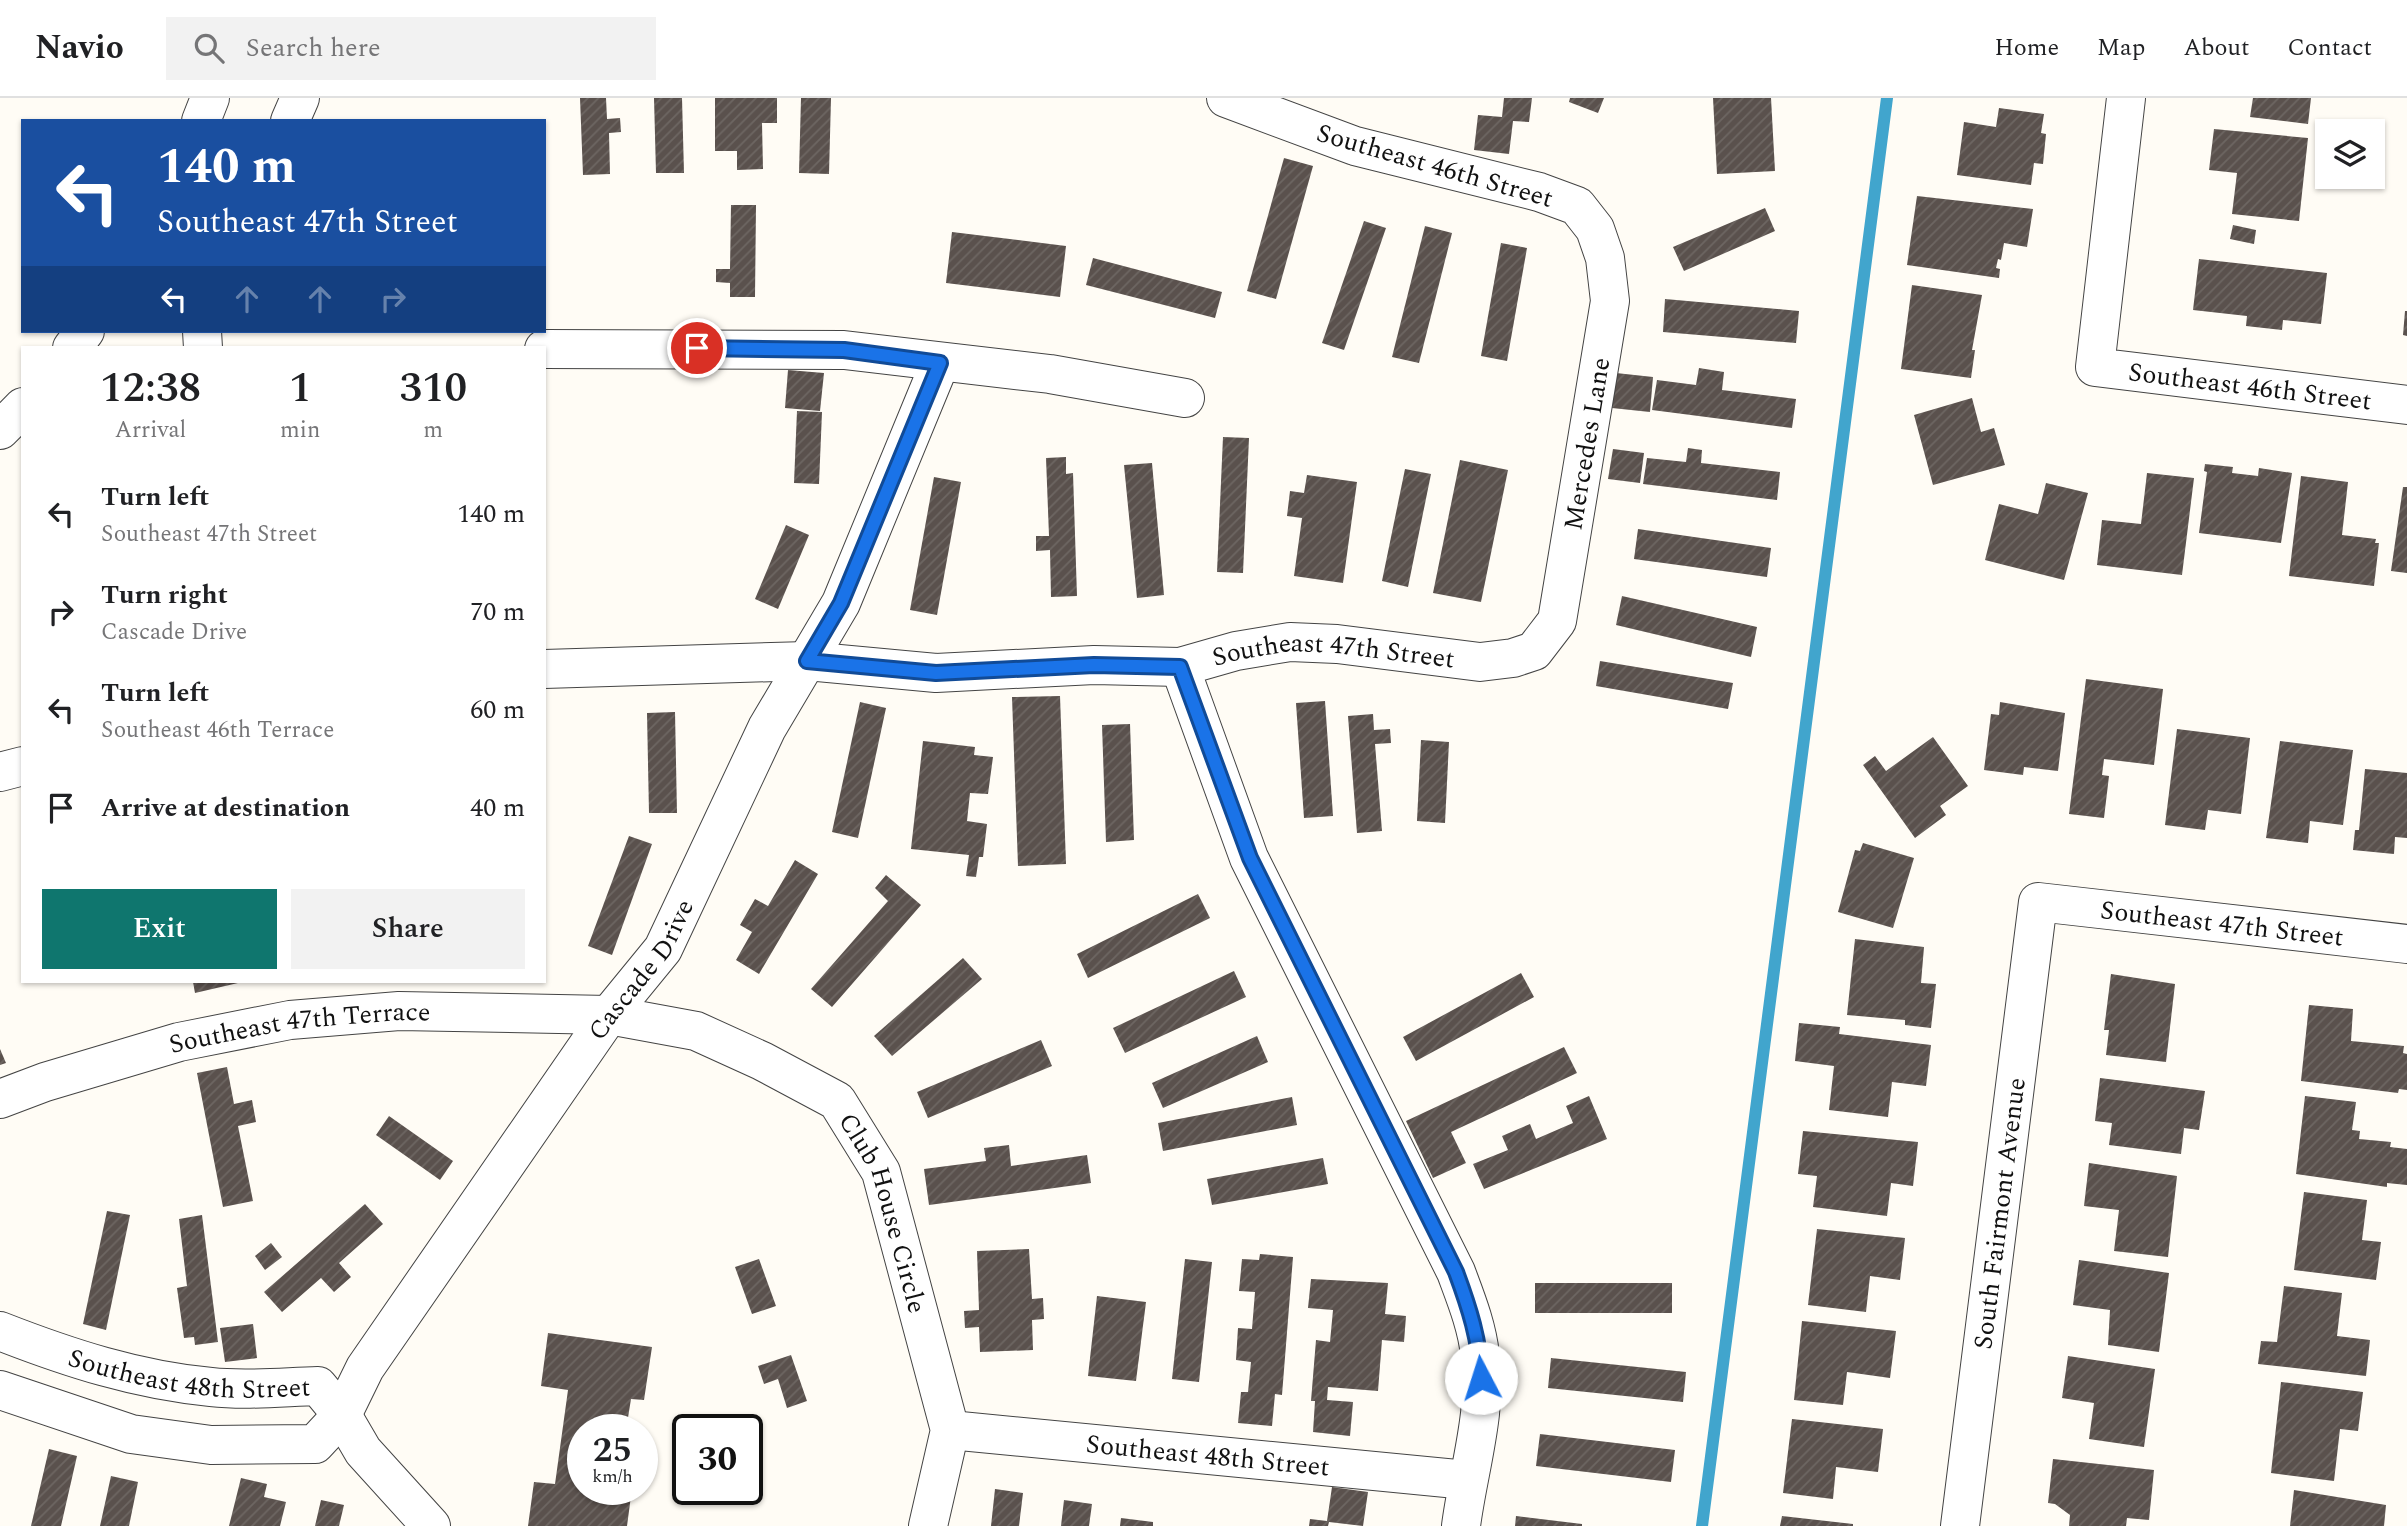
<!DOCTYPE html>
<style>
:root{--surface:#fff;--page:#f2f2f2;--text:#202124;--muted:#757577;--line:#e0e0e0;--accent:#0f766e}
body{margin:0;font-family:Spectral,serif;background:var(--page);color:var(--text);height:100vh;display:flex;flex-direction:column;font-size:26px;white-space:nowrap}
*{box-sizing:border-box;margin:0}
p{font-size:23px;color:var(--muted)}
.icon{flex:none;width:38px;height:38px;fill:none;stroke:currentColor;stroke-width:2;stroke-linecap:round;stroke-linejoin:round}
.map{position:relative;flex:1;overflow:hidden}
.details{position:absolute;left:21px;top:248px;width:525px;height:637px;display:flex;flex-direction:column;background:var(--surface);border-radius:0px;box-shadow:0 2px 5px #0004}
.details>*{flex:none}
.guide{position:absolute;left:21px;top:21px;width:525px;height:214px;border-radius:0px;box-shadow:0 2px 5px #0004;background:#1a4fa0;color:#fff;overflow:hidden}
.fabs{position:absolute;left:2315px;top:21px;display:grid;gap:14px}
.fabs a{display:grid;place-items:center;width:70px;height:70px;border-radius:0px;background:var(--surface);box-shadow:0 2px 5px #0004;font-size:35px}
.speed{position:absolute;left:567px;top:1316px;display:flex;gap:14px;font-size:35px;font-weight:700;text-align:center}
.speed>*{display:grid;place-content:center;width:91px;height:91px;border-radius:50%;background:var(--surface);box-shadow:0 2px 5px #0004;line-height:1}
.speed small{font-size:18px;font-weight:400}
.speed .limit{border:4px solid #111;border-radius:10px;background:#fff;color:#111}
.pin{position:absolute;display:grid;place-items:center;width:60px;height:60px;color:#fff;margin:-30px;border:4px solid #fff;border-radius:50%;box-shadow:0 2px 7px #0007}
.me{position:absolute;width:77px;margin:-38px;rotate:355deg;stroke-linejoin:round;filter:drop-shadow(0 0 5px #0008)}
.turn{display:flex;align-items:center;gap:24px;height:147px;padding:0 21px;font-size:32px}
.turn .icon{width:91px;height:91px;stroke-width:2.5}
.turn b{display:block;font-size:49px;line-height:60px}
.lanes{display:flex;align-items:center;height:66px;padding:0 21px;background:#0003;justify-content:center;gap:35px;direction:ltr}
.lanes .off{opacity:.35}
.eta{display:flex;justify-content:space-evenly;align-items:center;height:119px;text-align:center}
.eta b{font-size:42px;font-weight:600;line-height:49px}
.button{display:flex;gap:14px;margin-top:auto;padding:14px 21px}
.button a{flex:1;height:80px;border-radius:0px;background:var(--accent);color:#fff;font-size:28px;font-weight:600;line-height:80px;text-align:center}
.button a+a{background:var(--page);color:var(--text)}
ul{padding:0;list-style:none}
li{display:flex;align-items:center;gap:21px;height:98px;padding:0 21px}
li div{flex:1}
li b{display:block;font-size:26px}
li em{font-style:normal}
header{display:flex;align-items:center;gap:42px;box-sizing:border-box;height:98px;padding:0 35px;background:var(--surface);border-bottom:2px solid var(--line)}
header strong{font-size:33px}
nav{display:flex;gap:38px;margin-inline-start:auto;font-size:24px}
.search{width:490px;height:63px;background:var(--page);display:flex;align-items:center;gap:18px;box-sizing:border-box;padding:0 24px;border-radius:0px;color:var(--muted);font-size:26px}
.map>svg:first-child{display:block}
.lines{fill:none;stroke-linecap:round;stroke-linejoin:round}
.stream{stroke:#41a5cd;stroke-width:12}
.building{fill:url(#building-hatch)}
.street-casing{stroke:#444;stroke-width:40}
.street{stroke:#fff;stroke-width:38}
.route-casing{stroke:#114b97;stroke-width:18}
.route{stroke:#1a73e8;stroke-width:12}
.labels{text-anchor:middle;stroke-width:7;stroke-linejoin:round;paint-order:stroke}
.street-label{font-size:26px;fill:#111;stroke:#fff}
</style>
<header>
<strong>Navio</strong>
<div class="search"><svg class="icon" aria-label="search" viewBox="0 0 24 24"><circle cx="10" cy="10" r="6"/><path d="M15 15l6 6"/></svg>Search here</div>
<nav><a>Home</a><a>Map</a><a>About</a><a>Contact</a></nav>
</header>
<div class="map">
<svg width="2407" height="1428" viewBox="0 0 2407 1428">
<defs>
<pattern id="building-hatch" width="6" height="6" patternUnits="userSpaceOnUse" patternTransform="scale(1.75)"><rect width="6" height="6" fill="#5a514d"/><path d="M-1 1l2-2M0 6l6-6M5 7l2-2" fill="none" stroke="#6d6662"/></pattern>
</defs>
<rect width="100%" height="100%" fill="#fffcf5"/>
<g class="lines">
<path class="stream" d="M1702,1428l185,-1428"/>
</g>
<g class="building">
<path d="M580,0h26l1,21 13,-1 1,14 -12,1 1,41 -27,1z"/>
<path d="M654,0h28l2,75h-28z"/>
<path d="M715,0h62v25h-15l1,46 -26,1v-19h-22z"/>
<path d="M801,0h30l-2,76 -30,-1z"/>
<path d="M1504,0h28l-3,24 -16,-1 -4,33 -35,-4 4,-35 24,2z"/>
<path d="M1570,0h34l-6,15 -29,-11z"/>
<path d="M1713,0h58l4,73 -58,3z"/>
<path d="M2253,0h58l-3,26 -58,-7z"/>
<path d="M1999,10l45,6 -3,19 5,1 -3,30 -9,-1 -3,22 -74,-10 7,-53 32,5z"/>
<path d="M2214,31l94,9 -9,83 -67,-7 5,-41 -28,-3z"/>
<path d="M1284,60l29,8 -37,133 -29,-8z"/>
<path d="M1917,98l116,13 -6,38 -23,-4 -3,17 -3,-1 -2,9 4,1 -1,9 -92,-13z"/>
<path d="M731,107h25l-1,92h-25v-14l-14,-1v-13h14z"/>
<path d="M1765,110l10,23 -91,40 -11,-24z"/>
<path d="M1364,123l22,7 -42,122 -22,-7z"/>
<path d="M2233,127l23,5 -2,14 -24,-5z"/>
<path d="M1425,128l27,7 -33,130 -27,-6z"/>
<path d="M952,134l114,14 -6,51 -114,-14z"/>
<path d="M1501,145l26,5 -20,113 -26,-5z"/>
<path d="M1093,160l129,34 -7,26 -129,-33z"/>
<path d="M2199,161l128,14 -6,51 -38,-4 -1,10 -36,-4 1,-10 -54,-6z"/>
<path d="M1912,187l70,10 -10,55h3l-4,28 -70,-9z"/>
<path d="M1665,201l134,12 -3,32 -133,-11z"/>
<path d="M2405,213h2v25l-4,-1z"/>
<path d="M1699,270l25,4 -2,18 74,9 -4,29 -140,-18 5,-30 39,5z"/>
<path d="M788,272l36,3 -4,38 -35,-3z"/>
<path d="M1616,275l37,4 -3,35 -38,-4z"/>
<path d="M1972,300l9,34 13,-4 11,37 -72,20 -19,-70z"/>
<path d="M797,313l25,1 -3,72 -25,-1z"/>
<path d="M1223,339l26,1 -6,135 -26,-1z"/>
<path d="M1688,350l14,2 -1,13 79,9 -3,28 -134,-16 4,-26 39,4z"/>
<path d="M1613,351l31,4 -4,30 -32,-4z"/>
<path d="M1066,359v17l7,-1 4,123 -26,1 -1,-47 -14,1v-15h13l-3,-78z"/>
<path d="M1460,362l48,10 -27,132 -48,-9z"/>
<path d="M1152,365l12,132 -27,3 -13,-133z"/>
<path d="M2205,366l28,3 -1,6 26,3 1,-8 33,5 -11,70 -82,-10 8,-61 -3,-1z"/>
<path d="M1405,371l26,5 -23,113 -26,-6z"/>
<path d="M2147,375l47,5 -12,97 -85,-10 5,-45 39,4z"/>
<path d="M1307,377l50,7 -14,101 -49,-7 8,-58 -15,-2 3,-25 14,2z"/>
<path d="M2301,378l47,6 -6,53 34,4 -1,4h4l-5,43 -85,-10z"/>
<path d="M934,379l27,5 -24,133 -27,-5z"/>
<path d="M2046,385l42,10 -24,87 -79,-20 14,-56 39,10z"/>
<path d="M2403,389h4v86l-16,-2z"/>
<path d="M786,427l23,10 -31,74 -23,-10z"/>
<path d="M1638,431l133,19 -4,29 -133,-18z"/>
<path d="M1622,498l135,31 -6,30 -135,-32z"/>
<path d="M1600,563l133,22 -5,26 -132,-23z"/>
<path d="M2086,581l77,10 -9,76 -50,-6 -2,16 7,1 -5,42 -35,-4z"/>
<path d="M1060,598l6,168 -48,2 -6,-169z"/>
<path d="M1325,603l8,115 -29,2 -8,-115z"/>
<path d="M860,604l26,6 -28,130 -26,-6z"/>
<path d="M2000,604l65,11 -7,58 -34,-4 -1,8 -39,-5 7,-56 8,1z"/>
<path d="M675,614l2,101h-28l-2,-100z"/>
<path d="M1373,616l1,16 16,-1 1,14 -16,1 7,87 -25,2 -9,-117z"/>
<path d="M1130,626l4,116 -28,2 -4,-117z"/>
<path d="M2177,631l73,9 -9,76 -33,-4 -3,20 -40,-5z"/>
<path d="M1933,639l35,49 -28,20 6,9 -31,23 -52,-73 12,-9 11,15z"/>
<path d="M1421,642l28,2 -4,81 -28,-2z"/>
<path d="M923,643l52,6 -1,8 19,2 -5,37 -18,-1 -3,28 20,3 -4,33h-4l-3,20 -10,-1 3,-21 -58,-6z"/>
<path d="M2280,643l73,9 -10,75 -33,-4 -2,22 -42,-5z"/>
<path d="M2365,671l42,4v65l-12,-1 -1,17 -41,-4 2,-20h4z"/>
<path d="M629,738l23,8 -40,111 -24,-9z"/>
<path d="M1863,745l51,15 -21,70 -55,-16 17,-62 5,1z"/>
<path d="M795,762l23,14 -59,100 -23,-14 16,-28 -12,-7 15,-26 13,7z"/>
<path d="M886,777l35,30 -89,102 -21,-18 77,-88 -13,-13z"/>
<path d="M1198,796l12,24 -122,60 -11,-24z"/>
<path d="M1855,841l69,8 -3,36 15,1 -5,44 -26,-3v-5l-58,-5z"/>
<path d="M963,860l19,21 -90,77 -18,-20z"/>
<path d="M1234,873l12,26 -121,56 -12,-25z"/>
<path d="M1521,875l13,24 -118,64 -13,-24z"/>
<path d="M2111,876l64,10 -9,78 -60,-7 3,-25h-5z"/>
<path d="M193,884h45v1l-43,10z"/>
<path d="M2309,907l44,4 -2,32 53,5 -1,7 4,1v36l-8,-1 -1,4 -97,-12z"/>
<path d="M1799,925l41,4 -1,7 92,11 -5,41 -34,-4 -4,35 -59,-7 5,-44 -39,-5z"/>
<path d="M1257,938l11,26 -105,46 -11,-25z"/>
<path d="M1041,942l11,26 -124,52 -11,-26z"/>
<path d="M1564,949l13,26 -126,59 15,31 -33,15 -27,-57z"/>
<path d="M0,951l6,14 -6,2z"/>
<path d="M227,969l7,37 18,-4 4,22 -18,4 15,75 -30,6 -26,-134z"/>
<path d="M2100,980l105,13 -6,39 -15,-2 -3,26 -72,-9 3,-22 -17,-2z"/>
<path d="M1589,998l18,43 -123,50 -11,-25 35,-14 -6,-14 28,-12 6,15 37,-16 -7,-17z"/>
<path d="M2305,998l51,6 -4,28 8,1 -1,8 32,3 -1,5 17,2v36l-20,-2v4l-91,-13z"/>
<path d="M1292,999l5,28 -134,26 -5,-28z"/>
<path d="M389,1018l64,45 -13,19 -64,-45z"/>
<path d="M1803,1033l115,11 -5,44 -22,-3 -4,33 -74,-9 4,-31 -19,-2z"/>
<path d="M1009,1047l2,21 76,-11 4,28 -162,22 -5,-36 62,-8 -2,-13z"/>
<path d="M1323,1060l5,26 -116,21 -5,-26z"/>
<path d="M2089,1065l88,13 -9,81 -54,-6 5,-41 -35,-4z"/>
<path d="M2304,1094l63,8 -5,40 19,2 -5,38 -82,-10z"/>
<path d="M365,1106l18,20 -44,39 12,14 -17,15 -13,-14 -39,34 -18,-20z"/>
<path d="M107,1113l23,4 -24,115 -23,-6z"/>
<path d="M202,1117l16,127 -23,3 -1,-8 -10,1 -7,-50 10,-2 -8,-67z"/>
<path d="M1817,1131l88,9 -5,42 -30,-4 -4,36 -58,-7z"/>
<path d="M271,1145l11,14 -17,13 -10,-14z"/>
<path d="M1029,1151l3,50 11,-1 1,21 -12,1 1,30 -53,2 -1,-25 -14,1 -1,-17 15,-1 -2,-59z"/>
<path d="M1260,1156l33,3 -11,138 -7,-1 -3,32 -34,-3 3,-31h7l3,-30 -15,-2 2,-32 14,1 3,-37 -16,-1 3,-32 17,1z"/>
<path d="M759,1161l17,47 -24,8 -17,-47z"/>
<path d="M1185,1161l27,3 -13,120 -27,-3z"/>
<path d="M2079,1162l90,13 -10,79 -51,-7 2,-35 -37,-5z"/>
<path d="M1311,1181l77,4 -3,31 21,2 -2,26 -22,-2 -4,51 -50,-4 -1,13 26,2 -3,34 -37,-4 2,-31h-4l5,-61 14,2 3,-32 -25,-2z"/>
<rect x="1535" y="1185" width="137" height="30"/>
<path d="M2284,1188l58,7 -5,43 33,4 -4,36 -108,-12 3,-23 16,1z"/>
<path d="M1097,1198l49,6 -10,79 -48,-5z"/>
<path d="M1802,1223l94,10 -6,47 -43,-6 -4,33 -49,-5z"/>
<path d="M253,1226l4,34 -32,4 -5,-34z"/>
<path d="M548,1235l104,14 -8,53 -13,-1 -5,31h-43v59h34v5l14,2 -4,30h-99l6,-44 21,2 13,-94 -27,-4z"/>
<path d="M791,1257l16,46 -20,7 -9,-29 -14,5 -6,-18z"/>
<path d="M2068,1258l87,13 -11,78 -55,-8 5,-36 -32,-5z"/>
<path d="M1551,1260l135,14 -3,30 -135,-14z"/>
<path d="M2281,1284l82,10 -5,39 -18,-2 -6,52 -63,-8z"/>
<path d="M1792,1321l91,10 -5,43 -42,-5 -3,32 -50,-6z"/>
<path d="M1540,1336l135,16 -4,32 -135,-16z"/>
<path d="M49,1351l28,7 -16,70h-30z"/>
<path d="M2053,1361l101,11 -5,50 -22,-2 -1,8h-57l1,-11 -15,-11 -7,-1z"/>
<path d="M111,1378l27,6 -9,44h-29z"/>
<path d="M241,1380l26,6 -3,13 22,5 -6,24h-51z"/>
<path d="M1332,1389l36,5 -5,34 -34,-4 -1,4h-19l1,-7 17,2z"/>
<path d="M995,1391l28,4 -4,33h-28z"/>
<path d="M2294,1392l92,15 -2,21h-94z"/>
<path d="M321,1402l23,5 -5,21h-24z"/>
<path d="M1064,1402l28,4 -3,22h-28z"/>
<path d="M1516,1418l66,8v2h-67z"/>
<path d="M1782,1418l71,8v2h-73z"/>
<path d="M1121,1420l32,4v4h-33z"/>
</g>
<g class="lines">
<defs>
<g id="street">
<path id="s1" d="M2126,0l-31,269 312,38"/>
<path d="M201,23l9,-23"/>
<path d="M290,23l10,-23"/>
<path d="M202,233l1,17"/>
<path d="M72,250l13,-17"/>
<path d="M544,251l300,1 206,24 135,24"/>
<path d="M0,332l23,-23"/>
<path d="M1180,569l69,191 207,414c10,27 21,54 24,83 8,56 -12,116 -19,171"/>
<path id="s2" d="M544,571l263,-8 129,12 158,-8 86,2 56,-16 54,-9 47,2 143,18 33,-4 21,-7 23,-30 53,-320 -5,-43 -10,-29 -18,-23 -38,-14 -184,-46 -129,-48"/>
<path d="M0,674l23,-6"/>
<path id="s3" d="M0,1001l45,-17 134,-40 111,-22 109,-9 210,4 87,16 66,30 75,40 44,71 69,258 -22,96"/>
<path id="s4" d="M0,1233c69,27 137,49 211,56 35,4 72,0 107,-1l24,29 21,36 68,75"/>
<path id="s5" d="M0,1292l131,44 80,11 104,-1 27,-29 23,-47 244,-353 54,-66 104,-221 74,-125 99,-240"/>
<path id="s6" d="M950,1332l517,50"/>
<path id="s7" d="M1960,1428l78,-624 369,42"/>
</g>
</defs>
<use href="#street" class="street-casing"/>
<use href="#street" class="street"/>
</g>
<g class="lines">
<defs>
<path id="route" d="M697,250l147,2 96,13 -99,240 -34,58 129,12 158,-8 86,2 70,191 206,414c13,35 24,69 25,106"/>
</defs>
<use href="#route" class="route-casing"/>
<use href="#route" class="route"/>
</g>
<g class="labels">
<g class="street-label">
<text transform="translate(1435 67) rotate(16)" y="9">Southeast 46th Street</text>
<text dy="9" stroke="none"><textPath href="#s1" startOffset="427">Southeast 46th Street</textPath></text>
<text dy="9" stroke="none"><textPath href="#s2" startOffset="1214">Mercedes Lane</textPath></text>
<text dy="9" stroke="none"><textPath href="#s2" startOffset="793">Southeast 47th Street</textPath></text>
<text dy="9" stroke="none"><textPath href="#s7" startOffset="814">Southeast 47th Street</textPath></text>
<text dy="9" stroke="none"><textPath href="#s5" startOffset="900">Cascade Drive</textPath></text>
<text dy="9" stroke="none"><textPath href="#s3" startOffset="310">Southeast 47th Terrace</textPath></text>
<text dy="9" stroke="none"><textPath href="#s3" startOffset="989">Club House Circle</textPath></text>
<text dy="9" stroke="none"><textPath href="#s7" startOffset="315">South Fairmont Avenue</textPath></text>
<text dy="9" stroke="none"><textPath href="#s4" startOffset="196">Southeast 48th Street</textPath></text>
<text dy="9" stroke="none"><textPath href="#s6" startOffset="259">Southeast 48th Street</textPath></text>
</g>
</g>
</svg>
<div class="fabs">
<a><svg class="icon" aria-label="layers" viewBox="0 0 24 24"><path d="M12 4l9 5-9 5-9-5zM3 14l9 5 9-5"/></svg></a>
</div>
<div class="speed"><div>25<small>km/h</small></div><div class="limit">30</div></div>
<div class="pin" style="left:697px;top:250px;background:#d93025"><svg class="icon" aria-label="arrive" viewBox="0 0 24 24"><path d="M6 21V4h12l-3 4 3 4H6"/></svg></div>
<svg class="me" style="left:1481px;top:1280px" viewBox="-20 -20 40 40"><circle r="19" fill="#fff"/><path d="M0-13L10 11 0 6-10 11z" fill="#1a73e8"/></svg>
<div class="guide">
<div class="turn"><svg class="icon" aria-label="left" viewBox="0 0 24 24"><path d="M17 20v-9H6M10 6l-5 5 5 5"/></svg><div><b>140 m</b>Southeast 47th Street</div></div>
<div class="lanes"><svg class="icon" aria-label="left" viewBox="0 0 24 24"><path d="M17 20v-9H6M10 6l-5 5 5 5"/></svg><svg class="icon off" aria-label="ahead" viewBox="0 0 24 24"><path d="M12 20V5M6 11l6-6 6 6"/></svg><svg class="icon off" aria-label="ahead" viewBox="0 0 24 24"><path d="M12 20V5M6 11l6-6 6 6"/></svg><svg class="icon off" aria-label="right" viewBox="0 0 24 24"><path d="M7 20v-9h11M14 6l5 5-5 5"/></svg></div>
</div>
<section class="details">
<div class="eta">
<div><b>12:38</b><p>Arrival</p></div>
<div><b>1</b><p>min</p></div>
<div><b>310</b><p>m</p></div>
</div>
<ul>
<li><svg class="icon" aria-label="left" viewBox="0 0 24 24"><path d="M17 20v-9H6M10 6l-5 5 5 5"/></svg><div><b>Turn left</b><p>Southeast 47th Street</p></div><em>140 m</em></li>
<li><svg class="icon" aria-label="right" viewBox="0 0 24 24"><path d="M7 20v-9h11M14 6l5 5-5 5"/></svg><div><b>Turn right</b><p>Cascade Drive</p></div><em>70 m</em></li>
<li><svg class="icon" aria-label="left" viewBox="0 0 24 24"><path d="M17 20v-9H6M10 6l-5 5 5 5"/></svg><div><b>Turn left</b><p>Southeast 46th Terrace</p></div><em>60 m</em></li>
<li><svg class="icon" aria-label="arrive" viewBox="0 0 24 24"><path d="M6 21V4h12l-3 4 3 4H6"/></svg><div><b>Arrive at destination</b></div><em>40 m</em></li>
</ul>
<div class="button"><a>Exit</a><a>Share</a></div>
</section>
</div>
